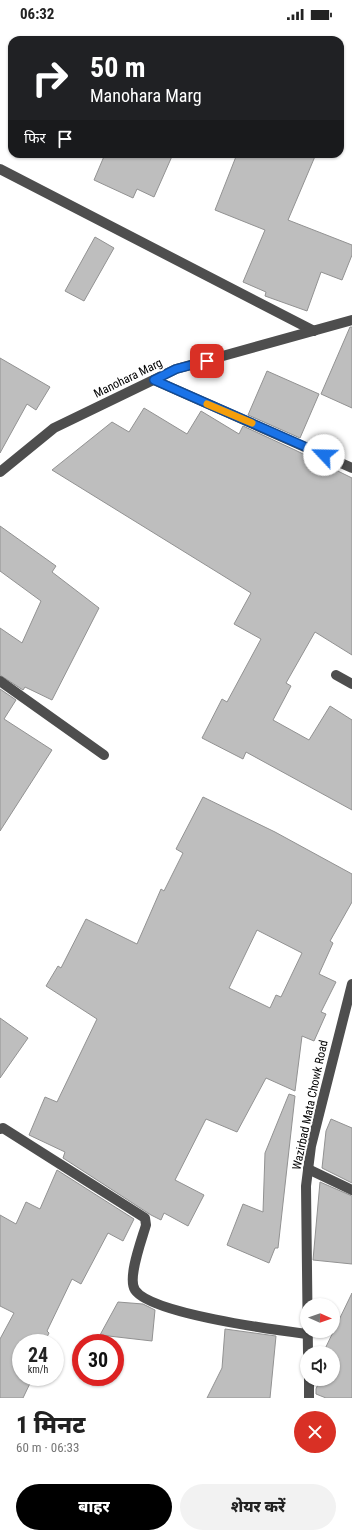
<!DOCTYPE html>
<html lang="hi">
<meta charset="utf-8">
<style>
:root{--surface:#fff;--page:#f2f2f2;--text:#222;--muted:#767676;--accent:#000}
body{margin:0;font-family:"Roboto Condensed","Noto Sans Devanagari",sans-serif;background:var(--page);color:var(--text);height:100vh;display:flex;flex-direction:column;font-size:15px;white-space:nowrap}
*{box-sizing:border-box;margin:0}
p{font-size:13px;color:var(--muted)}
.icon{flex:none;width:22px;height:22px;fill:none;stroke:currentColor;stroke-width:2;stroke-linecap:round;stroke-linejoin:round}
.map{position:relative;height:1370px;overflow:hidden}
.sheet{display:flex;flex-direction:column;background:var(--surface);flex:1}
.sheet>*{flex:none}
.hud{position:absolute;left:8px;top:8px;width:336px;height:122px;border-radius:12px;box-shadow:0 1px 3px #0004;background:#202124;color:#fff;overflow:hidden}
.needle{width:26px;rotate:92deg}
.fabs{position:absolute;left:300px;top:1270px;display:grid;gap:8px}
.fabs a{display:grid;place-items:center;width:40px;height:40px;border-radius:50%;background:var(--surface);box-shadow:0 1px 3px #0004;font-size:20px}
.speed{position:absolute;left:12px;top:1306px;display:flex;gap:8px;font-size:20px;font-weight:700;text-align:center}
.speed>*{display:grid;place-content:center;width:52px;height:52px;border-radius:50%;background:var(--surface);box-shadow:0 1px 3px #0004;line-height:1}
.speed small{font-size:10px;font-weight:400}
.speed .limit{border:6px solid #d22;background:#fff;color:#111}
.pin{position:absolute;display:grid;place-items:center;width:34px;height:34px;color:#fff;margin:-17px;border-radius:8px;box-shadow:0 2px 6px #0006}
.me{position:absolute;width:44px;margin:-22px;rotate:294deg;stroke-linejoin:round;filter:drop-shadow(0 0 3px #0008)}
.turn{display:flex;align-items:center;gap:14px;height:84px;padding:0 16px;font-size:18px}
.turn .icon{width:52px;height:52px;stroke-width:2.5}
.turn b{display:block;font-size:28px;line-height:34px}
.then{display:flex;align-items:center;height:38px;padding:0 16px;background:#0003;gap:8px;font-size:15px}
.round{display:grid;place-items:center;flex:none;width:42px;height:42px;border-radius:21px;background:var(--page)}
.headline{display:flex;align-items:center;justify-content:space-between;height:68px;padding:0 16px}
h1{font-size:24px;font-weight:800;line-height:30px}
.primary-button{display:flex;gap:8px;margin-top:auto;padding:8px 16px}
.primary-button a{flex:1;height:46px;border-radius:24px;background:var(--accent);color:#fff;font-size:16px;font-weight:800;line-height:46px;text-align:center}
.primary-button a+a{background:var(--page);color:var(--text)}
.status{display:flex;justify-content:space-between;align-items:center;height:28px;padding:0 20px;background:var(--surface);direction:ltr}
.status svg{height:11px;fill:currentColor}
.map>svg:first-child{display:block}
.building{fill:#bebebe;stroke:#929292;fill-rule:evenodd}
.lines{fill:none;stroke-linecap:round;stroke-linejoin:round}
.minor{stroke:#4e4e4e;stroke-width:10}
.route-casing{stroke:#114b97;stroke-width:10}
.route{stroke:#1a73e8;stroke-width:7}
.slow{stroke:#f59e0b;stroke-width:7}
.labels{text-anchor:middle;stroke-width:4;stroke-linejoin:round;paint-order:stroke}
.street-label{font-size:12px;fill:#000;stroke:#fff}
</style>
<div class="status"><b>06:32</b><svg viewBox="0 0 49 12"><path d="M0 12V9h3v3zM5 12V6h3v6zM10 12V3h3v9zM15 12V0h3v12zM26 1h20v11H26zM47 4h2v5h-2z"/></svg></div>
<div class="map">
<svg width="352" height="1370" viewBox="0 0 352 1370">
<rect width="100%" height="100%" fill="#fff"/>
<g class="building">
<path d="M105,126h68l-19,43 -17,-8 -4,9 -39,-18z"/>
<path d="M237,126h79l-28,66 64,25v10l-10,25 -21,-8 -14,39 -42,-15 1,-4 -23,-10 22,-52 -50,-20z"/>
<path d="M95,209l19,11 -30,53 -19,-10z"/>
<path d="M350,299h2v81l-31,-14z"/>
<path d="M0,330l50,29 -14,23 -9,-6 -27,49z"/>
<path d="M267,343l52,23 -19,44 -52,-23z"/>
<path d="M144,380l43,26 14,-23 38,23 4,-8 52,24 57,28v177l-37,-23 -29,51 5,3 -18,34 36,20 21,-34 22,14v90l-106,-58 -3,7 -41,-21 20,-39 5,3 34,-63 -27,-15 17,-31 -199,-123 60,-48 17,10z"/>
<path d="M0,498l56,40 -4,6 47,36 -47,92 -27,-13 -2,3 -23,-15v-47l22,15 19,-42 -41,-30z"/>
<path d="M0,661l16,11 -12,19 48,31 -52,81z"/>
<path d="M203,769l72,35 77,42v28l-22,39 3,2 -14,31 17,8 -15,30 5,2 -12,27 -12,-5 -7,55 -29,-13 -29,54 -31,-13 -31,61 29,15 -16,31 -24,-13 -3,7 -10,-5 -88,-57 2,-6 -36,-17 16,-38 12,5 40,-83 -51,-33 12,-20 3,2 25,-49 51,25 24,-55 3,2 19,-38 -7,-4zM257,902l45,23 -21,44 -5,-2 -6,13 -41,-20z"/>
<path d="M0,990l28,20 -28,40z"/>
<path d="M289,1066l6,2 -17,152h-3l-6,15 -42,-18 16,-41 20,8 2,-59z"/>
<path d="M331,1091l21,9v55l-30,-15 4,-37z"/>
<path d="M57,1142l77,49 -11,22 -15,-8 -27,51 -9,-5 -25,52 2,2 -5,10h-23v34h12l-10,21h-23v-59l14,-26 -14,-7v-91l16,9 10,-22 14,7z"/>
<path d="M320,1154l32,14v68l-39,-4z"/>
<path d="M352,1265v105h-26l-10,-4v-5l4,-10h13v-26h-10z"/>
<path d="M118,1274l25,2 12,6 -3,31 -52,-6z"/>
<path d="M225,1301l51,7 -6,62h-63l15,-30z"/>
</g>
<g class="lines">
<g class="minor">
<path d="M0,141l314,162"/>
<path d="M154,352l198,88"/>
<path d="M0,444l54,-44 122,-59 176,-49"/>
<path d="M336,647l16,9"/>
<path d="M0,653l104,74"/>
<path d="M0,1101l3,-1 142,90 1,7c-4,14 -19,53 -11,65 16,24 141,40 172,44"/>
<path d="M308,1141l44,21"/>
<path d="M308,1325l-2,-167 5,-40 41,-162"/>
<path d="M309,1351v19"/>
</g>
</g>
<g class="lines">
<defs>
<path id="route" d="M207,333l-31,8 -22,11 170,75"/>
</defs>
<use href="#route" class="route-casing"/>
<use href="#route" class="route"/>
<path class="slow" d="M207,376l45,19"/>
</g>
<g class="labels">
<g class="street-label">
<text transform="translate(128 350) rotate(-26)" y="4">Manohara Marg</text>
<text transform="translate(310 1077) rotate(-78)" y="4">Wazirbad Mata Chowk Road</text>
</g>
</g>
</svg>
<div class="fabs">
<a><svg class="needle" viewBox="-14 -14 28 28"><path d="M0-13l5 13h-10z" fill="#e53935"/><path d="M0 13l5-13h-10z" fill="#767676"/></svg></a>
<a><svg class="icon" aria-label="sound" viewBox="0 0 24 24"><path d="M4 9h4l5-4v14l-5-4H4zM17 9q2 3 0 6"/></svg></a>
</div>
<div class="speed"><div>24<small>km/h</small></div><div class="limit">30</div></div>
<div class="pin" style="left:207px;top:333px;background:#d93025"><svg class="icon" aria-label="arrive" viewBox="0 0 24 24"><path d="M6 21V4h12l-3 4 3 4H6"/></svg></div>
<svg class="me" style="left:324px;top:427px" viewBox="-20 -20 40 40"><circle r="19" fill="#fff"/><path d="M0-13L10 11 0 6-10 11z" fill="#1a73e8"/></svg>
<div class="hud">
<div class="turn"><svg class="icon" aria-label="right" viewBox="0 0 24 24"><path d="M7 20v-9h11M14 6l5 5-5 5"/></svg><div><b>50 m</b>Manohara Marg</div></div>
<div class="then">फिर<svg class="icon" aria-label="arrive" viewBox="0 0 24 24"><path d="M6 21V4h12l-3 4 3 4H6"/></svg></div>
</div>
</div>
<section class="sheet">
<div class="headline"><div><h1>1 मिनट</h1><p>60 m · 06:33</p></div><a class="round" style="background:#d93025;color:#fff"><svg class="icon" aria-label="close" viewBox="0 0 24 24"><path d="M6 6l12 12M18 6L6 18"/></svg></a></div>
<div class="primary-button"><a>बाहर</a><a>शेयर करें</a></div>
</section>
